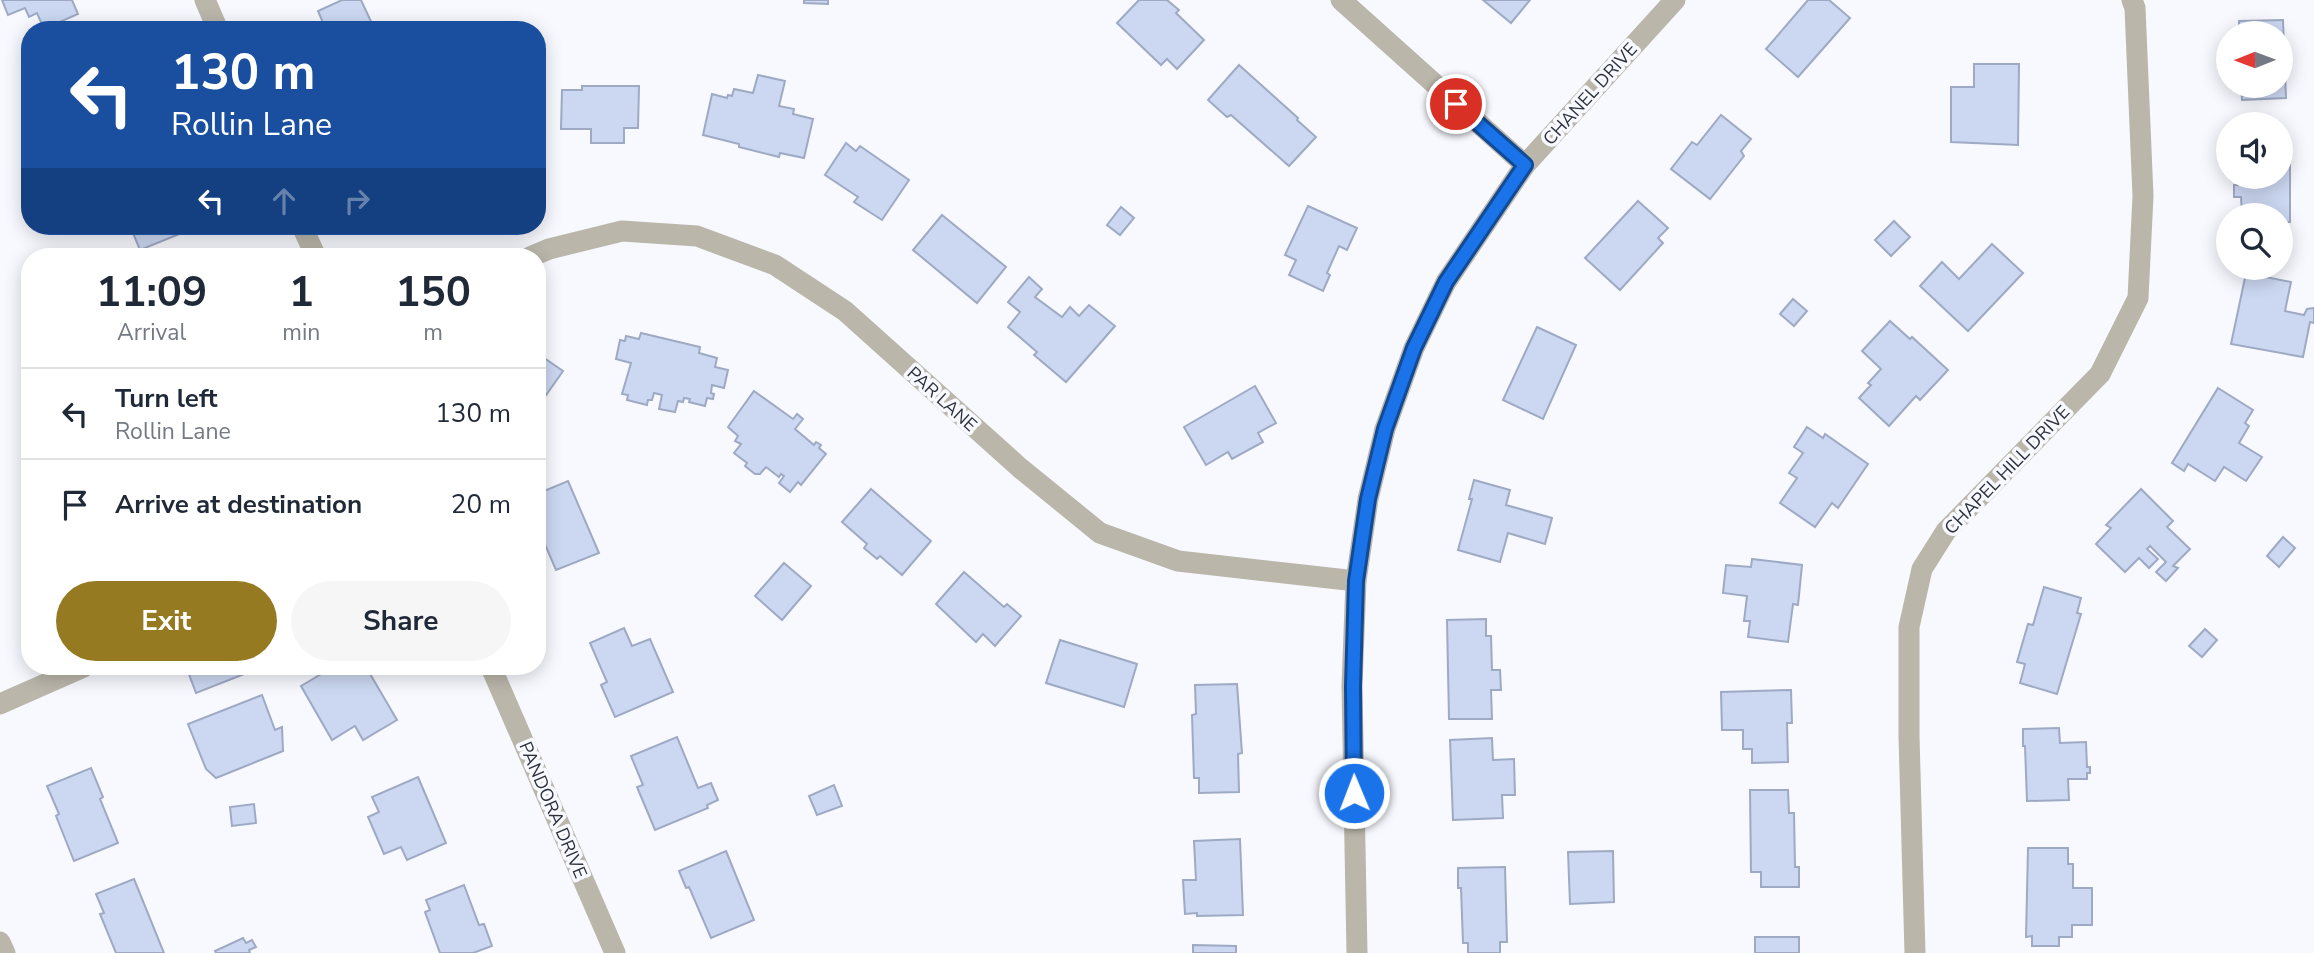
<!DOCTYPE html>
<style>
:root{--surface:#fff;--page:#f6f6f7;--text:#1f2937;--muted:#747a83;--line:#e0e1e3;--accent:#957a22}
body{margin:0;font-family:"Nunito Sans",sans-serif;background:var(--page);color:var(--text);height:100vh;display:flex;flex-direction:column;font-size:26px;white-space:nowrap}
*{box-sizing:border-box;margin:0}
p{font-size:23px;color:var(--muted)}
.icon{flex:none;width:38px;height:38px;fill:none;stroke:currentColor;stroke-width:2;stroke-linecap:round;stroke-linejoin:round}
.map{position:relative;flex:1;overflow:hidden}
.side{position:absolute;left:21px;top:248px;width:525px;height:427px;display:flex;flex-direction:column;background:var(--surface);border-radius:28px;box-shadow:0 4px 18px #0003}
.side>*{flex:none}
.hud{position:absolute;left:21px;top:21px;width:525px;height:214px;border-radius:28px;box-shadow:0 4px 18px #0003;background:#1a4fa0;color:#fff;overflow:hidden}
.needle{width:46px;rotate:269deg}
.buttons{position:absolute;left:2216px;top:21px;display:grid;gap:14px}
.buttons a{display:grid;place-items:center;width:77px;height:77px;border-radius:50%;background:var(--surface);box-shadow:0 4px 18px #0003;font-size:35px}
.pin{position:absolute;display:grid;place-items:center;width:60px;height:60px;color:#fff;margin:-30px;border:4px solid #fff;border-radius:50%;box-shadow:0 2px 7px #0007}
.me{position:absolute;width:77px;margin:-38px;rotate:359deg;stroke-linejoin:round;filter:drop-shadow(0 0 5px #0008)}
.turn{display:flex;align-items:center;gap:24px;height:147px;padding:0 35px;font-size:32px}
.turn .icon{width:91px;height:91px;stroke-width:2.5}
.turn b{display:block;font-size:49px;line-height:60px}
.lanes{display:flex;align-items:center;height:66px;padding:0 35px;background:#0003;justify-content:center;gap:35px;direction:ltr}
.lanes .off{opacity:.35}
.eta{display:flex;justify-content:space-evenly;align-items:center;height:119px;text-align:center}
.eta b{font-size:42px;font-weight:700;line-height:49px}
.primary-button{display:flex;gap:14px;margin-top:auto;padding:14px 35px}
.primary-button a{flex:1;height:80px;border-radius:42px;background:var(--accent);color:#fff;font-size:28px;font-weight:700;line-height:80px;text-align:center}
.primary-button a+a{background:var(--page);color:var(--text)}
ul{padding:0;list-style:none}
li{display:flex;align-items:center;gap:21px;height:91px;padding:0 35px;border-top:2px solid var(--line)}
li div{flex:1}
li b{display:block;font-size:26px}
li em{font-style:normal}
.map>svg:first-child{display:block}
.building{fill:#ccd8f2;stroke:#9eaac3;stroke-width:2}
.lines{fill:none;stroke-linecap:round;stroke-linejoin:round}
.minor{stroke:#bab6aa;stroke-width:21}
.route-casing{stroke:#114b97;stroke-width:18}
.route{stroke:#1a73e8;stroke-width:12}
.labels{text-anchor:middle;stroke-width:7;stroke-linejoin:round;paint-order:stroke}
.street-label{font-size:18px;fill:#2c303b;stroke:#f7f9ff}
</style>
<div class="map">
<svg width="2314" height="953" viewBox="0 0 2314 953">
<rect width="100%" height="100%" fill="#f7f9ff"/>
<g class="building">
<path d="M2,0h70l6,14 -34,15 -7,-16 -8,4 -4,-9 -17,7z"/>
<path d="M342,0h19l14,30h-49l-8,-19z"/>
<path d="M804,0h24v4l-24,-1z"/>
<path d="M1139,0h28l12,10 -3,3 28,27 -27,29 -10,-10 -6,6 -44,-42z"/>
<path d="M1483,0h47l-19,23z"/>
<path d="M1808,0h21l21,18 -52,59 -32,-28z"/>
<path d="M2283,20l3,78 -44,2 -1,-14h39v-53h-41v-12z"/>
<path d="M1974,64h45l-1,81 -67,-3v-55h23z"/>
<path d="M1239,65l59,53 -1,2 19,17 -27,29 -58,-51 -4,2 -19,-17z"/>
<path d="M758,75l27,6 -6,25 15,3 -1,5 20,5 -9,39 -24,-5 -1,4 -40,-10v-3l-36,-9 9,-41 15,4 1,-3 4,1 2,-7 19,4z"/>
<path d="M582,86h57l-1,42h-14v15h-33v-14h-30l1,-39h20z"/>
<path d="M1721,115l30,24 -10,12 3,5 -34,43 -39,-30 21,-27 5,3z"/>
<path d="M846,143l10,8 4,-5 49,34 -27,40 -28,-18 4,-5 -33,-22z"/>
<path d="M2280,149h5v16h5v57h-10v-7h-38l-1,-18h-7v-12h5v-8h41z"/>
<path d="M1638,201l30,27 -10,10 5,5 -43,47 -35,-32z"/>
<path d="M1308,206l49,22 -10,22 -8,-4 -12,27 3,2 -7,16 -34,-16 7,-15 -11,-5z"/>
<path d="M1121,207l13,11 -14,17 -13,-10z"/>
<path d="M942,215l64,52 -29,36 -64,-53z"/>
<path d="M1894,221l16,16 -19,19 -16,-16z"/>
<path d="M130,226h55l2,5 -47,19z"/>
<path d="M1992,244l31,29 -55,58 -48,-45 22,-24 17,17z"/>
<path d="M2246,273l45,9 -6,29 19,4 3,-6 7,-1v15l-4,-1 -7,35 -72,-13z"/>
<path d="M1029,277l13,12 -7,8 27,20 8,-10 9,9 10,-11 26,21 -49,56 -32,-27 3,-3 -29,-25 12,-15 -12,-10z"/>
<path d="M1793,299l14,12 -13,15 -14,-12z"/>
<path d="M1890,321l20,18 2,-2 36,33 -28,30 -4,-4 -27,30 -30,-28 12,-13 -3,-2 13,-14 -19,-18z"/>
<path d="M1537,327l39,18 -33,74 -40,-19z"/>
<path d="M641,333l59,14 -1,6 18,5 -2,9 13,3 -4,18 -12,-3 -1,8 3,1 -1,5 -6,-1 -2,8 -16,-4 1,-3 -6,-1 -1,4 -5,-1 -3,11 -16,-3 3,-14 -8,-2 -2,7h-4l-1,5 -20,-5 1,-5 -6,-1 9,-31 -15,-4 4,-19 5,1 1,-5 13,3z"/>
<path d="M537,353l26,18 -26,37z"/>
<path d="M1255,386l21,37 -18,10 5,9 -31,17 -4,-7 -22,13 -22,-38z"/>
<path d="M2218,388l35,22 -8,13 4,3 -10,17 23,14 -16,24 -22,-14 -9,14 -27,-17 -4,7 -12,-8z"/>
<path d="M754,391l39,28 4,-5 6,5 -8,10 19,16 2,-3 5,3 -2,3 7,6 -25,31 -3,-3 -8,10 -11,-9 5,-7 -3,-2 -2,3 -13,-10 -6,7h-5l-10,-8 2,-3 -13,-10 7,-9 -6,-3 3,-5 -10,-9z"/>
<path d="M1807,427l16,11 2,-4 43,30 -30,44 -6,-5 -17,24 -35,-24 17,-25 -8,-5 14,-20 -9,-6z"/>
<path d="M1474,480l36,10 -4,15 46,13 -7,26 -37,-11 -8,29 -42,-12 14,-51h-3z"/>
<path d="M568,481l31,72 -43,17 -19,-44v-32z"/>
<path d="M871,489l60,52 -29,34 -22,-19 -3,3 -13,-11 3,-4 -25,-22z"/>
<path d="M2141,489l32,32 -6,6 23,22 -17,17 5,2 -12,13 -10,-9 10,-10 -16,-16 -3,3 11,10 -9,9 -10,-10 -14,14 -29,-28 15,-16 -5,-3z"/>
<path d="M2283,537l12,11 -16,19 -12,-11z"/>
<path d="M1752,559l50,6 -4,40 -5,-1 -5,38 -40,-5 2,-16h-6l3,-25 -24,-3 3,-28 25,2z"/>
<path d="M784,563l27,23 -29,34 -27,-24z"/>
<path d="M964,572l40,35 3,-3 14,12 -26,30 -12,-12 -7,8 -40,-38z"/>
<path d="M2044,587l37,11 -4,15 4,1 -24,80 -37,-11 5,-19 -8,-2 11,-38 5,1z"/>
<path d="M1486,619v17h5l1,34h8l1,20h-10l1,29h-43l-2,-99z"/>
<path d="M624,628l8,18 18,-7 23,53 -58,25 -14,-32 6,-3 -17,-39z"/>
<path d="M2205,629l12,11 -15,17 -13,-11z"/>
<path d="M1060,640l77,24 -13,43 -78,-24z"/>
<path d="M192,667h70l-66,26 -9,-24z"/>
<path d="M333,667h33l31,53 -34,20 -8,-14 -23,14 -31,-54z"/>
<path d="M1237,684l5,69 -4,1 1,38 -40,1v-15h-5l-2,-63 4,-1 -1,-29z"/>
<path d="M1791,690l1,33h-5l1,39 -36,1v-14h-9v-19h-21l-1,-38z"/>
<path d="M262,695l13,35 7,-3 1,24 -67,27 -10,-9 -18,-45z"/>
<path d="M2059,728l1,15 26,-1 1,25h3v6h-3v6h-19l1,21 -42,1 -2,-55h-2v-17z"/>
<path d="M677,737l21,51 13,-5 7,17 -11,5 1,3 -53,22 -18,-43 6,-2 -12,-29z"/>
<path d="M1492,738l1,22 21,-1 1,36h-13l1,23 -50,2 -3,-80z"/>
<path d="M91,768l12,29 -3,2 18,44 -44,18 -18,-45 3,-2 -12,-28z"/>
<path d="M418,777l28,66 -39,17 -6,-13 -17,7 -16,-37 11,-5 -7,-15z"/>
<path d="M834,785l8,21 -25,9 -8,-19z"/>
<path d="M1750,790h38l1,23h5l1,54h4v20h-38v-15h-10z"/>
<path d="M254,804l2,19 -24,3 -2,-19z"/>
<path d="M1240,839l3,76 -46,1v-3l-12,1 -2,-34h13l-2,-39z"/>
<path d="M2028,848h40v16h5v24h19v37h-20v12h-13v9h-27v-10l-6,1z"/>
<path d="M726,851l28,69 -43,18 -22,-51 -3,1 -7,-17z"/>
<path d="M1613,851l1,51 -44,2 -2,-52z"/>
<path d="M1505,867l2,75h-7v11h-32v-10h-5l-2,-55h-3v-20z"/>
<path d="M134,879l30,74h-48l-16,-39 4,-1 -8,-19z"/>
<path d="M464,885l15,40 5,-1 8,22 -19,7h-33l-15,-41 5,-2 -4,-10z"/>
<rect x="1755" y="937" width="44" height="16"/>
<path d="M243,938l3,5 6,-3 4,7 -7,3 1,3h-34l-1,-2z"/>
<path d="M1193,945l43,1v7h-43z"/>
</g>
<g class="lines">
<g class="minor">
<path d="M205,0l13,30"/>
<path d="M1341,0l184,165"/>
<path d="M302,226l14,31"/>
<path d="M530,257l19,-8 73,-18 75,5 78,29 70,46 175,157 80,65 78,28 178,20"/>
<path d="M491,667l124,286"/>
<path d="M0,704l84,-37"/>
<path d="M0,942l5,11"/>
<path d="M1357,953l-5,-267 4,-105 12,-82 17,-70 29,-81 32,-66 79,-117 150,-165"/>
<path d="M1915,953l-6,-217v-109l13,-58 24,-38 154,-157 38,-76 5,-102 -8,-188 -3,-8"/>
</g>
</g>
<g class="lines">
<defs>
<path id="route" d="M1354,793l-1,-107 3,-105 12,-82 17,-70 29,-81 32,-66 79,-117 -69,-61"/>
</defs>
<use href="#route" class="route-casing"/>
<use href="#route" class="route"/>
</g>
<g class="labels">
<g class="street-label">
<text transform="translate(1590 94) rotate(-48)" y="6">CHANEL DRIVE</text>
<text transform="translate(942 399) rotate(42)" y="6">PAR LANE</text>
<text transform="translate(2007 470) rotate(-46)" y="6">CHAPEL HILL DRIVE</text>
<text transform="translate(553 810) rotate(67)" y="6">PANDORA DRIVE</text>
</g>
</g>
</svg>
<div class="buttons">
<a><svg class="needle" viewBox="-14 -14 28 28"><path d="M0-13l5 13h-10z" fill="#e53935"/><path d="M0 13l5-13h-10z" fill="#747a83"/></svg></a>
<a><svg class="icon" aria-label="sound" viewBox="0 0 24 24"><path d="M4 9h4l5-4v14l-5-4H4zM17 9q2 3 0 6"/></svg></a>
<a><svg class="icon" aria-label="search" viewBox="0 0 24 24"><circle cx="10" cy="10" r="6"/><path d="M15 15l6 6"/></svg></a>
</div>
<div class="pin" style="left:1456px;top:104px;background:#d93025"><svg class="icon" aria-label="arrive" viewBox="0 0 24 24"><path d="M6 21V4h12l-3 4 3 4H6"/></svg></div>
<svg class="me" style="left:1354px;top:793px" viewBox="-20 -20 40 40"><circle r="17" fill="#1a73e8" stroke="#fff" stroke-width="3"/><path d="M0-11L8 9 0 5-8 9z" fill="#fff"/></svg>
<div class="hud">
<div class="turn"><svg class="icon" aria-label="left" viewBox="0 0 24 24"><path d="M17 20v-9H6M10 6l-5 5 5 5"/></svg><div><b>130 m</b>Rollin Lane</div></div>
<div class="lanes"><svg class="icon" aria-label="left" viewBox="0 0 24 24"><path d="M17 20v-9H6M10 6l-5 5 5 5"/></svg><svg class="icon off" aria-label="ahead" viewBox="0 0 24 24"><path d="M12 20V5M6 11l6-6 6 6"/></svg><svg class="icon off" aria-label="right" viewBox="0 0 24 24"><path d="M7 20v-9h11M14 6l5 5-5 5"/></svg></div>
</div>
<section class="side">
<div class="eta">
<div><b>11:09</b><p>Arrival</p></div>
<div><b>1</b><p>min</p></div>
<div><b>150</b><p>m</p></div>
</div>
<ul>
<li><svg class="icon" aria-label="left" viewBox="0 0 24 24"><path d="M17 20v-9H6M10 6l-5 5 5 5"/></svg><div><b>Turn left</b><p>Rollin Lane</p></div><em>130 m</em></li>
<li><svg class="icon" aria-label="arrive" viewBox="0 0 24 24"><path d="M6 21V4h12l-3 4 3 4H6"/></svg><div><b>Arrive at destination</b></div><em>20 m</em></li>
</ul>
<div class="primary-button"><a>Exit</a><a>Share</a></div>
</section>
</div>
